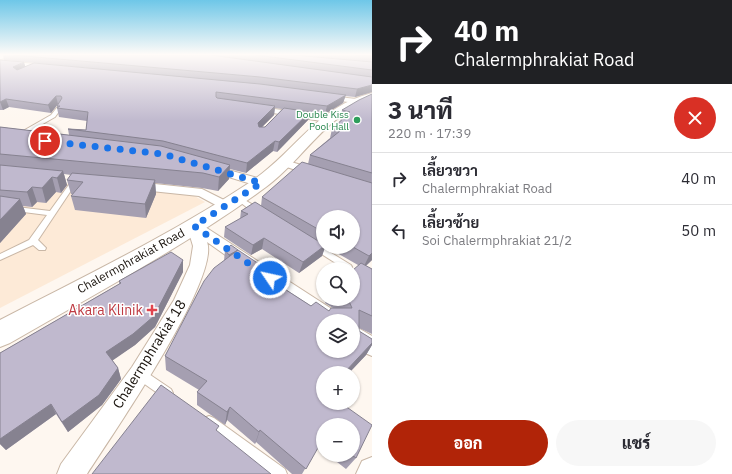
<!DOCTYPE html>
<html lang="th">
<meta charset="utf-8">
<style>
:root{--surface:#fff;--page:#f7f7f7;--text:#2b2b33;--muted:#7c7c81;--line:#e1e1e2;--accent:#b12408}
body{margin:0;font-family:"IBM Plex Sans",Sarabun,sans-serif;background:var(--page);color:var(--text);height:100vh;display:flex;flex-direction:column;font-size:15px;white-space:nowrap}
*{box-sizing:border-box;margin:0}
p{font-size:13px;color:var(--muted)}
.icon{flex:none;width:22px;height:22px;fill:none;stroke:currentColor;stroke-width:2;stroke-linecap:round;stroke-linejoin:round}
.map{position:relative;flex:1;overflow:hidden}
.drawer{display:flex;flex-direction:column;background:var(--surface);width:360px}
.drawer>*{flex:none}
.hud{background:#202124;color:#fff;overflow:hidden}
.tools{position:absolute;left:316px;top:210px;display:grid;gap:8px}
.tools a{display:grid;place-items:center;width:44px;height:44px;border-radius:50%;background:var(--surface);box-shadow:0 1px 3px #0004;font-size:20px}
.pin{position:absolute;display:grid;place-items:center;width:34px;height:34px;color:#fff;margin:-17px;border:2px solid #fff;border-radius:50%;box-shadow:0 1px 4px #0007}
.me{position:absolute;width:44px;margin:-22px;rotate:304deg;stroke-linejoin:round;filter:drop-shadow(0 0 3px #0008)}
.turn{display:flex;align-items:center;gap:14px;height:84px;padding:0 16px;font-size:18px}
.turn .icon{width:52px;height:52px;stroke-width:2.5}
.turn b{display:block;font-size:28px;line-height:34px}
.round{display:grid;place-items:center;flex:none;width:42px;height:42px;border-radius:21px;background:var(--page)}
.summary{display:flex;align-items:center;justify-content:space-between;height:68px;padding:0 16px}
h1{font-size:24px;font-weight:800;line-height:30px}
.action{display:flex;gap:8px;margin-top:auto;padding:8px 16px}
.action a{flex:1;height:46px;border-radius:24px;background:var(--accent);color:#fff;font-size:16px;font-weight:800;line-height:46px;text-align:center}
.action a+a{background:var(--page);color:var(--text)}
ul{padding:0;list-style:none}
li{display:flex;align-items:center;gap:12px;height:52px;padding:0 16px;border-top:1px solid var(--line)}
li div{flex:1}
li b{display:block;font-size:15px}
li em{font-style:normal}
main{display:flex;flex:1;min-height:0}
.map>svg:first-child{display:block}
.built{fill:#fdead7}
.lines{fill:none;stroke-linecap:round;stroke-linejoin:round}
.lane-casing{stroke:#c9b7a6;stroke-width:2}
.street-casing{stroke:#c9b7a6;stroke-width:2}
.secondary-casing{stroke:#c9b7a6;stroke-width:2}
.lane{fill:#fff;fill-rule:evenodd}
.street{fill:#fff;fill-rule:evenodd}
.secondary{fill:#fff;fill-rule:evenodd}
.wall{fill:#a59fb1;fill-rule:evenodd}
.shaded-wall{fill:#868290}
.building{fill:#c0b9ce;stroke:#868290;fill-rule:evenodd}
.route{stroke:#1a73e8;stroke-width:7;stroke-dasharray:0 12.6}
.leisure-dot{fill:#2e9e5b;stroke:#fff;stroke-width:1.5}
.health-dot{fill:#e0444e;stroke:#fff;stroke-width:1.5}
.labels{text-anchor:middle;stroke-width:3;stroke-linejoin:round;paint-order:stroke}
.far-leisure-label{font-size:10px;fill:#27864d;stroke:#fff;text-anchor:end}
.street-label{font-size:12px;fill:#18120c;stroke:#fff}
.near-health-label{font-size:14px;fill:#be3a42;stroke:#fff;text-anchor:end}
.near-street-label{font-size:14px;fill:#18120c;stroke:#fff}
</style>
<main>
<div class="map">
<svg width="372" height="474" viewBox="0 0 372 474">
<rect width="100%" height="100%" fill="#fef7f0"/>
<path class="built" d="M0,178l191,16 14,8 -205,106z"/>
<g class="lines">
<defs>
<g id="lane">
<path d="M59,105l4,1 -8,11 -35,20h-4v-2l35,-20z"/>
<path d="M75,178l3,2 -40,60 8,8 -1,2h-6l-6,-5 -33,15v-6l29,-14 18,-25 -47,-6v-4l50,6 23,-32z"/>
<path d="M238,196l22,13 1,2 -1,2h-6l-18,-14 -1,-1z"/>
<path d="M315,243l36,22 1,2 -1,2h-6l-33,-21 -1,-2z"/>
<path d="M140,368l31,21 2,4 -2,4 -4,2 -4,-2 -27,-19 -2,-4 2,-4z"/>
<path d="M209,416l5,2 71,51 2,5h-19l-64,-46 -2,-5 2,-5z"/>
</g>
<g id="street">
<path d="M0,61l49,4 3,2 -3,2 -49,-4z"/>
<path d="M322,95l34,4 4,2 -4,2 -31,-4 -4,-2z"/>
<path d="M252,106l75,10 4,3 -4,3 -72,-12 -4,-2z"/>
<path d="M285,160l35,11 2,2 -2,2 -4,2 -35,-12 -2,-2z"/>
<path d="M210,165l55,15 2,3 -2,3 -4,1 -55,-17 -2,-2 2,-2z"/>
<path d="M136,182l66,7 28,14 2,3 -2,3 -5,1 -26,-14 -67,-7 -2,-3 2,-3z"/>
<path d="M194,222l5,1 142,92 3,6h-21v3l-116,-82c14,36 -97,196 -120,232h-30l4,-10 71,-97 42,-67 16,-35 3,-19 -6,-20 2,-3z"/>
<path d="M353,325l19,11v20l-7,-3 -12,-8z"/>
<path d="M372,457v17h-16l6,-13z"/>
</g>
<g id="secondary">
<path d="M0,55h15l-1,2 -14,2z"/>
<path d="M372,93v7c-47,15 -68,59 -106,87 -80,59 -170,106 -256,156l-10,4v-27c85,-44 172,-86 252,-139 44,-30 64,-74 120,-88z"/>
</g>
</defs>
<use href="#lane" class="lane-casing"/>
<use href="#street" class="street-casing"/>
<use href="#secondary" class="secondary-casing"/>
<use href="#lane" class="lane"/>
<use href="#street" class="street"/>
<use href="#secondary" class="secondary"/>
</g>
<g class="wall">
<path d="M3,55h369v37l-17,5 -10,-1 -2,7 -18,11 -15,-2 -2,8 -31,32 -4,-1 -27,22 -16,-4 -1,10 -11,12 -16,-3 -47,-5 1,11 -10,24 -71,-8 -4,-14 2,-2h-2l-4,-14 4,-5 -7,-1 3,11 -6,8 -5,-1 -10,11 -9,-1 -5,5 -9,-1 3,8 -26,29v-116l69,8 -1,-6 18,1 1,-9 -28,-4 -2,-9v-2l1,-2 -7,9 -42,-6 -6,3h-3v-50l25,7 62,1 -83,-8zM275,108l7,1 -17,18h-3l12,-12z"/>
<path d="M372,94v166l-6,6 6,3v65l-13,-6v3l13,8v6l-6,10 -17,18h-26v30l33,55 -10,11 -18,-14h25l-30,-30v26l-5,-4 -16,27h-10l-36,-32 -1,2 -28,-24 -2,5 -28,-20v-13l2,-2 -33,-20 -1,-14 59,-95 1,-11h13l35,31 38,25 18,5 4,-3 -8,-5 2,-4h26l5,-34 -28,-16 -1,1 -4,-3 -3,9 -23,17 -37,-24 -11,6 -27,-18 1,-10 15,-8 1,-8 20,-5 1,-9 46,-33 2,-9 20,-17 2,-9 10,-9 -2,-1 2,-9zM323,217l30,30h-30z"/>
<path d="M183,260v12l-28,55 -20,18 -23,15 6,8 3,11 -5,7 -14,19 -34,27 -12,-18 -50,36 -6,-6v-91l119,-69v-3z"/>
</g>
<g class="shaded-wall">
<path d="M24,62l2,7 -10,6 -3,-8z"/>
<path d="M372,85v7l-17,5 2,-8z"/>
<path d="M346,95l-3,8 -18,11 2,-8z"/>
<path d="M56,96l2,8 -7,9 -3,-8z"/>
<path d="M6,99l3,8 -6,3 -3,-8z"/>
<path d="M275,106l-1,9 -17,17 1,-9z"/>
<path d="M310,112l-2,8 -31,32 2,-10z"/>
<path d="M275,141l-2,10 -27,22 1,-10z"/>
<path d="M230,165l-1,14 -11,12 1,-14z"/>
<path d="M63,171l4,14 -6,8 -4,-15z"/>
<path d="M52,177l4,15 -10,11 -4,-15z"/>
<path d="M155,180l1,14 -10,24 -1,-14z"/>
<path d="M32,187l5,15 -5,5 -5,-15z"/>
<path d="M20,199l6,15 -26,29v-23z"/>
<path d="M264,238l-2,11 -11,6 2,-10z"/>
<path d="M323,247h2l-3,9 -23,17 4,-11z"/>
<path d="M238,250l-2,15 -9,5 2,-15z"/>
<path d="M372,253v7l-9,8 6,-12z"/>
<path d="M183,260v12l-28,55 -20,18 -26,18 -3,-11z"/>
<path d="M274,274l-3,15 -2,-10z"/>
<path d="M372,343v2l-6,10 -17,18h-5z"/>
<path d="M118,368l3,11 -5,7 -14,19 -34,27 -6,-10z"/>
<path d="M51,404l5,10 -50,36 -6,-6v-5z"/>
<path d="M230,407l-3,13 -2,5 2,-13z"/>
<path d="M260,430l-4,12 -1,2 4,-12z"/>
</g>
<g class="building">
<path d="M14,55h197l161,22v8l-15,4 -97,-12z"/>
<path d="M256,55h38l78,7v8z"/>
<path d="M356,55h16v1z"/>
<path d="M0,60l24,2 -11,5 4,3 17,-7 226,21 86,11 -19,11 -111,-14v5l1,1 58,8 -17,17 1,4h6l19,-19 26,4 -31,30 -4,-1 -28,22 -84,-22 -95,-12 18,1 2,-18 -31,-4 3,-2h-3l5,-8 -1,-2h-5l-8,9 -42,-6 -6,3z"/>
<path d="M372,94v79l-62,-18 30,-24 -8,-2 18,-17 -8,-2 17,-10z"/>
<path d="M0,127l161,19 69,19 -11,12 -16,-4 -203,-19z"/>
<path d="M302,162l70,21v70l-3,3 -16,-9v-30h-30v15l-61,-35z"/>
<path d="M0,165l63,6 -6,7 -5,-1 -10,11 -10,-1 -5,5 -27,-2z"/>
<path d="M72,173l83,7 -10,24 -74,-8 12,-14 -16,-2z"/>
<path d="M0,196l20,3 -20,21z"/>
<path d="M255,202l68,42v3l-20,15 -39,-24 -11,7 -28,-18 23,-13 -7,-3z"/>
<path d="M231,245l7,5 -9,5 -4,-5z"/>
<path d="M238,250l36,24 -5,5 42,27 5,-4 13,9 2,-3h21l-4,-9h5v-29l8,-7 11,6v47l-13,-6v21l13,8v4l-28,30h-21v30h18l31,22 -16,33 -4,-3h1v-30h-30v14l-17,30 -46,-39 -1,2 -29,-25 -3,5 -30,-20 10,-11 -42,-25 39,-75 10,-13zM323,321h30v30h-30z"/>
<path d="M171,252l12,8 -29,56 -21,18 -27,18 12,16 -5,7 -14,20 -37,27 -11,-18 -51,35v-86l121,-70 -2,-2z"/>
<path d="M161,385l58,41 -3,4 55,44h-179z"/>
</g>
<linearGradient id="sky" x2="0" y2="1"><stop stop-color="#6ec7e8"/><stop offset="0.45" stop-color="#fffbf8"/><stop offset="1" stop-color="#fffbf8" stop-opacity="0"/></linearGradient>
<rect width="372" height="121" fill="url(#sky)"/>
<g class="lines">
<path class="route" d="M45,141l118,13 98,29 -67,43 76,52"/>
</g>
<circle class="leisure-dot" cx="357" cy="120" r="4"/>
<path class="health-dot" d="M150 304h4v4h4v4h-4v4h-4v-4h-4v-4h4z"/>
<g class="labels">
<g class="far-leisure-label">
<text x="349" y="118">Double Kiss<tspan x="349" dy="12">Pool Hall</tspan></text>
</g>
<g class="street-label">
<text transform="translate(131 261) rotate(-29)" y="4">Chalermphrakiat Road</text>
</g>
<g class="near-health-label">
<text x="143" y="315">Akara Klinik</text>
</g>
<g class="near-street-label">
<text transform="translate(149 354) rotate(-58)" y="5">Chalermphrakiat 18</text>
</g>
</g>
</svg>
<div class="tools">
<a><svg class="icon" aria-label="sound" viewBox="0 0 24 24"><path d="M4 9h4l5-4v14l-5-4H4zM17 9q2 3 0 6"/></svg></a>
<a><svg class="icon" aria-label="search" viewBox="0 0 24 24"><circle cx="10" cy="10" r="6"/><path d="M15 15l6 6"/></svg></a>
<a><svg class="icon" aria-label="layers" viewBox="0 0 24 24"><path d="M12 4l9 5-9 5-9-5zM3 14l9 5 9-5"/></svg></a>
<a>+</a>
<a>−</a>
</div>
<div class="pin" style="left:45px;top:141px;background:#d93025"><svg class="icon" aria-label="arrive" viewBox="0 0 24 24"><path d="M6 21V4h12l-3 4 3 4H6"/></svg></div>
<svg class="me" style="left:270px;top:278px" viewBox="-20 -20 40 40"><circle r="17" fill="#1a73e8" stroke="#fff" stroke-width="3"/><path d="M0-11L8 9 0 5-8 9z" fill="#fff"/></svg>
</div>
<section class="drawer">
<div class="hud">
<div class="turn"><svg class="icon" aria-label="right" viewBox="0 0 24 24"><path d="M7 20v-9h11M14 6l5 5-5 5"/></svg><div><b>40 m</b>Chalermphrakiat Road</div></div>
</div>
<div class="summary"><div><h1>3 นาที</h1><p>220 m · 17:39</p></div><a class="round" style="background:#d93025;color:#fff"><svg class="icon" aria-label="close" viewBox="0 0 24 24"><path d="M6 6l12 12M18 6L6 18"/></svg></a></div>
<ul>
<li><svg class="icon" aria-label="right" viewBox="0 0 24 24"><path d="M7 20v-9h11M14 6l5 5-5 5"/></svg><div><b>เลี้ยวขวา</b><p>Chalermphrakiat Road</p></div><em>40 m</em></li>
<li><svg class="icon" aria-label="left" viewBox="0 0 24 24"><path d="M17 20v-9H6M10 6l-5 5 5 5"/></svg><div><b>เลี้ยวซ้าย</b><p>Soi Chalermphrakiat 21/2</p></div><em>50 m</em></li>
</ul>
<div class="action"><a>ออก</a><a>แชร์</a></div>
</section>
</main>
